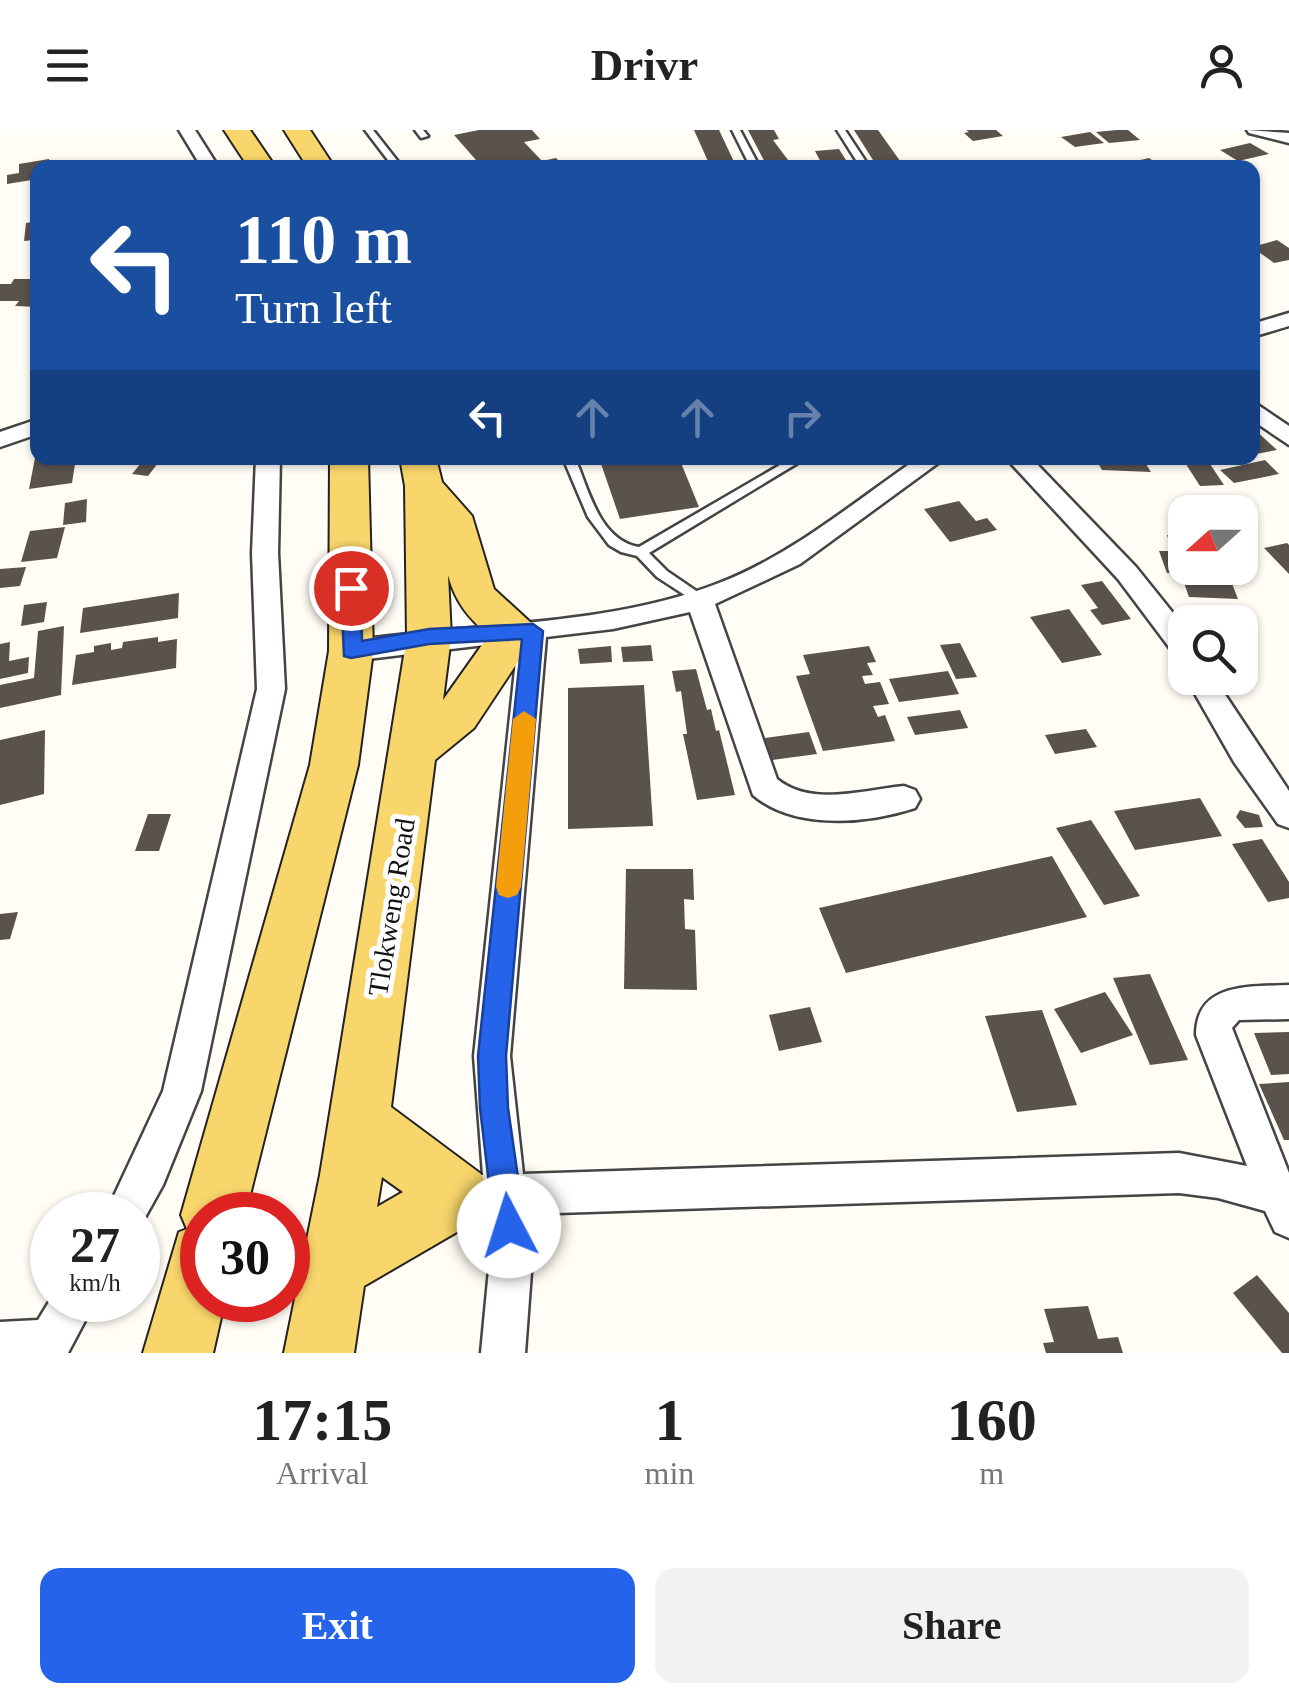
<!DOCTYPE html>
<style>
:root{--surface:#fff;--page:#f2f2f2;--text:#222;--muted:#767676;--accent:#2563eb}
body{margin:0;font-family:"Times New Roman",serif;background:var(--page);color:var(--text);height:100vh;display:flex;flex-direction:column;font-size:38px;white-space:nowrap}
*{box-sizing:border-box;margin:0}
p{font-size:32px;color:var(--muted)}
.icon{flex:none;width:55px;height:55px;fill:none;stroke:currentColor;stroke-width:2;stroke-linecap:round;stroke-linejoin:round}
.map{position:relative;height:1223px;overflow:hidden}
.side{display:flex;flex-direction:column;background:var(--surface);flex:1}
.side>*{flex:none}
.top-card{position:absolute;left:30px;top:30px;width:1230px;height:305px;border-radius:20px;box-shadow:0 2px 8px #0004;background:#1a4fa0;color:#fff;overflow:hidden}
.needle{width:65px;rotate:249deg}
.fabs{position:absolute;left:1168px;top:365px;display:grid;gap:20px}
.fabs a{display:grid;place-items:center;width:90px;height:90px;border-radius:20px;background:var(--surface);box-shadow:0 2px 8px #0004;font-size:50px}
.speed{position:absolute;left:30px;top:1062px;display:flex;gap:20px;font-size:50px;font-weight:700;text-align:center}
.speed>*{display:grid;place-content:center;width:130px;height:130px;border-radius:50%;background:var(--surface);box-shadow:0 2px 8px #0004;line-height:1}
.speed small{font-size:25px;font-weight:400}
.speed .limit{border:15px solid #d22;background:#fff;color:#111}
.pin{position:absolute;display:grid;place-items:center;width:85px;height:85px;color:#fff;margin:-42px;border:5px solid #fff;border-radius:50%;box-shadow:0 2px 10px #0007}
.me{position:absolute;width:110px;margin:-55px;rotate:355deg;stroke-linejoin:round;filter:drop-shadow(0 0 8px #0008)}
.turn{display:flex;align-items:center;gap:35px;height:210px;padding:0 40px;font-size:45px}
.turn .icon{width:130px;height:130px;stroke-width:2.5}
.turn b{display:block;font-size:70px;line-height:85px}
.lanes{display:flex;align-items:center;height:95px;padding:0 40px;background:#0003;justify-content:center;gap:50px;direction:ltr}
.lanes .off{opacity:.35}
.eta{display:flex;justify-content:space-evenly;align-items:center;height:170px;text-align:center}
.eta b{font-size:60px;font-weight:600;line-height:70px}
.cta{display:flex;gap:20px;margin-top:auto;padding:20px 40px}
.cta a{flex:1;height:115px;border-radius:20px;background:var(--accent);color:#fff;font-size:40px;font-weight:600;line-height:115px;text-align:center}
.cta a+a{background:var(--page);color:var(--text)}
header{display:flex;justify-content:space-between;align-items:center;height:130px;padding:0 40px;background:var(--surface);font-size:45px;font-weight:600}
.map>svg:first-child{display:block}
.building{fill:#5a524d}
.lines{fill:none;stroke-linecap:round;stroke-linejoin:round}
.lane-casing{stroke:#444;stroke-width:5}
.street-casing{stroke:#444;stroke-width:5}
.primary-casing{stroke:#222;stroke-width:4}
.lane{fill:#fff;fill-rule:evenodd}
.street{fill:#fff;fill-rule:evenodd}
.primary{fill:#f9d66b;fill-rule:evenodd}
.route{fill:#2563eb;stroke:#184099;stroke-width:2.5}
.slow{fill:#f59e0b}
.labels{text-anchor:middle;stroke-width:10;stroke-linejoin:round;paint-order:stroke}
.street-label{font-size:28px;fill:#111;stroke:#fff}
</style>
<header><svg class="icon" aria-label="menu" viewBox="0 0 24 24"><path d="M4 6h16M4 12h16M4 18h16"/></svg>Drivr<svg class="icon" aria-label="person" viewBox="0 0 24 24"><circle cx="12" cy="8" r="4"/><path d="M4 21q1-7 8-7t8 7"/></svg></header>
<div class="map">
<svg width="1289" height="1223" viewBox="0 0 1289 1223">
<rect width="100%" height="100%" fill="#fffdf5"/>
<g class="building">
<path d="M479,0h53l8,9 -16,3 18,19 14,-3 6,6 -79,4 -29,-33z"/>
<path d="M694,0h25l18,38h-26z"/>
<path d="M748,0h26l5,9 -6,1 21,28h-26z"/>
<path d="M854,0h24l27,38h-27z"/>
<path d="M966,0h30l7,6 -30,5 -9,-8 5,-1z"/>
<path d="M1117,0h11l12,10 -31,3 -13,-11z"/>
<path d="M1090,2l14,11 -29,4 -14,-10z"/>
<path d="M1250,13l19,11 -31,7 -18,-11z"/>
<path d="M839,19l12,19h-27l-9,-17z"/>
<path d="M1149,28l14,10h-35l-5,-4z"/>
<path d="M49,29l1,9h-12v11l-31,5v-9l12,-2v-9z"/>
<path d="M38,91v27h-5l1,-8 -10,1 2,-18z"/>
<path d="M1277,110l12,8v12l-15,3 -22,-16z"/>
<path d="M14,149h21l-5,7h8v21l-23,-1 4,-5h-19v-17h11z"/>
<path d="M1252,297l25,23 -21,4z"/>
<path d="M35,328h41l-4,25 -43,6z"/>
<path d="M145,328h17l-14,18 -16,-2z"/>
<path d="M599,328h80l20,49 -79,12z"/>
<path d="M1095,328h47l9,14 -49,-2z"/>
<path d="M1182,328h24l18,27 -24,1z"/>
<path d="M1265,330l14,14 -45,9 -14,-13z"/>
<path d="M87,369l-1,23 -23,3 2,-22z"/>
<path d="M959,371l17,20 11,-3 10,12 -47,12 -26,-33z"/>
<path d="M65,397l-8,31 -36,4 9,-31z"/>
<path d="M1167,405l18,1v32h45l4,9 -12,-1 2,4 7,1 7,18 -49,-2 -8,-23 -14,-1 -8,-22h13z"/>
<path d="M1287,413l2,2v29l-25,-26z"/>
<path d="M26,437l-6,19 -20,2v-19z"/>
<path d="M1102,451l29,38 -29,6 -12,-15 8,-2 -17,-23z"/>
<path d="M179,463l-1,25 -98,15 3,-25z"/>
<path d="M47,472l-3,20 -23,4 3,-21z"/>
<path d="M1069,479l33,46 -40,8 -32,-46z"/>
<path d="M64,496l-3,69 -61,13v-23l34,-7 4,-47z"/>
<path d="M158,507v5l19,-3 -1,29 -104,17 4,-30 18,-3v-6l17,-3v7l11,-2 1,-6z"/>
<path d="M10,512l-1,19 20,-4 -1,16 -28,6v-35z"/>
<path d="M960,513l17,34 -21,2 -16,-34z"/>
<path d="M651,515l2,16 -30,1 -2,-15z"/>
<path d="M611,516l1,16 -32,2 -2,-15z"/>
<path d="M869,516l7,16 -9,1 6,12 -11,1 3,8 15,-2 9,22 -16,2 5,11 7,-2 10,26 -72,10 -27,-75 14,-2 -7,-19z"/>
<path d="M696,539l11,41 4,-1 5,22 3,-1 16,65 -38,5 -14,-66h4l-6,-43 -5,1 -4,-21z"/>
<path d="M948,541l11,23 -60,8 -10,-23z"/>
<path d="M644,555l9,141 -85,3v-141z"/>
<path d="M960,580l8,18 -53,7 -8,-18z"/>
<path d="M1086,599l11,18 -42,7 -10,-19z"/>
<path d="M45,600l-1,64 -44,11v-65z"/>
<path d="M809,602l8,22 -45,6 -7,-22z"/>
<path d="M1200,668l22,38 -87,14 -21,-39z"/>
<path d="M1240,680l19,5 4,12 -18,1 -9,-11z"/>
<path d="M148,684h23l-12,37h-24z"/>
<path d="M1091,690l49,76 -36,9 -48,-77z"/>
<path d="M1262,709l27,43v16l-21,4 -36,-58z"/>
<path d="M1052,726l35,61 -241,56 -27,-65z"/>
<path d="M626,739h67l1,31 -10,-1 1,30 10,1 2,60 -73,-1z"/>
<path d="M18,782l-8,27 -10,1v-26z"/>
<path d="M1150,844l38,86 -38,5 -37,-87z"/>
<path d="M1105,862l28,43 -52,18 -27,-44z"/>
<path d="M810,877l12,35 -43,9 -10,-36z"/>
<path d="M1042,880l35,95 -60,7 -32,-96z"/>
<path d="M1289,902v42l-18,1 -17,-42z"/>
<path d="M1289,952v58h-5l-25,-56z"/>
<path d="M1257,1145l32,38v40h-7l-49,-60z"/>
<path d="M1088,1176l10,33 20,-2 5,16h-77l-3,-10 11,-1 -10,-33z"/>
</g>
<g class="lines">
<defs>
<g id="lane">
<path d="M365,0h8l30,38h-9z"/>
<path d="M415,0h8l5,6 -7,2z"/>
<path d="M732,0h8l20,38h-9z"/>
<path d="M837,0h8l25,38h-9z"/>
<path d="M563,328h12c14,32 24,82 64,89l153,-89h14l-157,95 18,18 38,26 2,3 -7,5 -43,-28 -20,-21 -16,-4 -12,-7 -21,-28z"/>
</g>
<g id="street">
<path d="M179,0h16l24,38h-17z"/>
<path d="M1247,0l42,3v10l-40,-10z"/>
<path d="M1289,183v13l-37,11v-13z"/>
<path d="M1252,271l37,25v19l-37,-25z"/>
<path d="M38,289v15l-38,13v-15z"/>
<path d="M256,328h24l-2,95 7,136 -84,402 -38,94 -25,45v-15h-33l58,-124 94,-402 -5,-136z"/>
<path d="M918,328h27l-145,106 -85,40 62,175c34,28 86,11 127,7l11,4 5,9 -5,9c-49,16 -121,22 -162,-13l-63,-183 -77,17 -67,8 -36,419 13,118 656,-21 68,13 -51,-131c0,-53 54,-48 93,-50v34l-50,1 -7,8 57,145v65l-14,-6 -10,-21 -47,-13 -39,-5 -652,21 5,45 -7,94h-44l9,-94 -3,-44 -28,1 -14,-6 -6,-14 6,-14 14,-6 24,-1 -9,-119 44,-415 -167,20 -10,-3 -4,-7 4,-7 10,-3c118,-18 256,-14 368,-58 73,-28 135,-81 199,-125z"/>
<path d="M1006,328h25l105,109 49,61v30l-10,-3 -57,-76z"/>
<path d="M1186,548h28l75,113v37l-11,-4 -44,-62z"/>
<path d="M52,1167v3h44l-28,53h-68v-31l38,-2z"/>
</g>
<g id="primary">
<path d="M224,0h26l26,38h-27z"/>
<path d="M284,0h26l25,38h-27z"/>
<path d="M330,328h38l5,193 -15,114 -113,450h-43v85h23l-12,53h-70l36,-121 8,-3 -6,-14 129,-450 19,-114z"/>
<path d="M400,328h36l6,24 30,34 22,73 36,33 7,11 -63,95 -39,32 -44,347 90,67 10,22 -10,22 -117,68 -10,67h-70l36,-178 87,-538 -2,-151zM448,445c7,26 20,43 41,60l-46,65 8,-63zM382,1047l21,15 -26,15z"/>
</g>
</defs>
<use href="#lane" class="lane-casing"/>
<use href="#street" class="street-casing"/>
<use href="#primary" class="primary-casing"/>
<use href="#lane" class="lane"/>
<use href="#street" class="street"/>
<use href="#primary" class="primary"/>
</g>
<path class="route" d="M351,451l10,7 1,53 67,-12 104,-5 10,7 -37,425 2,52 17,118 -5,11 -11,5 -11,-5 -4,-11 -14,-118 -2,-52 44,-417 -93,5 -78,14 -7,-2 -3,-68z"/>
<path class="slow" d="M524,581l12,8 -15,168 -4,8 -9,3 -9,-3 -3,-8 17,-168z"/>
<g class="labels">
<g class="street-label">
<text transform="translate(391 777) rotate(-81)" y="10">Tlokweng Road</text>
</g>
</g>
</svg>
<div class="fabs">
<a><svg class="needle" viewBox="-14 -14 28 28"><path d="M0-13l5 13h-10z" fill="#e53935"/><path d="M0 13l5-13h-10z" fill="#767676"/></svg></a>
<a><svg class="icon" aria-label="search" viewBox="0 0 24 24"><circle cx="10" cy="10" r="6"/><path d="M15 15l6 6"/></svg></a>
</div>
<div class="speed"><div>27<small>km/h</small></div><div class="limit">30</div></div>
<div class="pin" style="left:351px;top:458px;background:#d93025"><svg class="icon" aria-label="arrive" viewBox="0 0 24 24"><path d="M6 21V4h12l-3 4 3 4H6"/></svg></div>
<svg class="me" style="left:509px;top:1096px" viewBox="-20 -20 40 40"><circle r="19" fill="#fff"/><path d="M0-13L10 11 0 6-10 11z" fill="#2563eb"/></svg>
<div class="top-card">
<div class="turn"><svg class="icon" aria-label="left" viewBox="0 0 24 24"><path d="M17 20v-9H6M10 6l-5 5 5 5"/></svg><div><b>110 m</b>Turn left</div></div>
<div class="lanes"><svg class="icon" aria-label="left" viewBox="0 0 24 24"><path d="M17 20v-9H6M10 6l-5 5 5 5"/></svg><svg class="icon off" aria-label="ahead" viewBox="0 0 24 24"><path d="M12 20V5M6 11l6-6 6 6"/></svg><svg class="icon off" aria-label="ahead" viewBox="0 0 24 24"><path d="M12 20V5M6 11l6-6 6 6"/></svg><svg class="icon off" aria-label="right" viewBox="0 0 24 24"><path d="M7 20v-9h11M14 6l5 5-5 5"/></svg></div>
</div>
</div>
<section class="side">
<div class="eta">
<div><b>17:15</b><p>Arrival</p></div>
<div><b>1</b><p>min</p></div>
<div><b>160</b><p>m</p></div>
</div>
<div class="cta"><a>Exit</a><a>Share</a></div>
</section>
